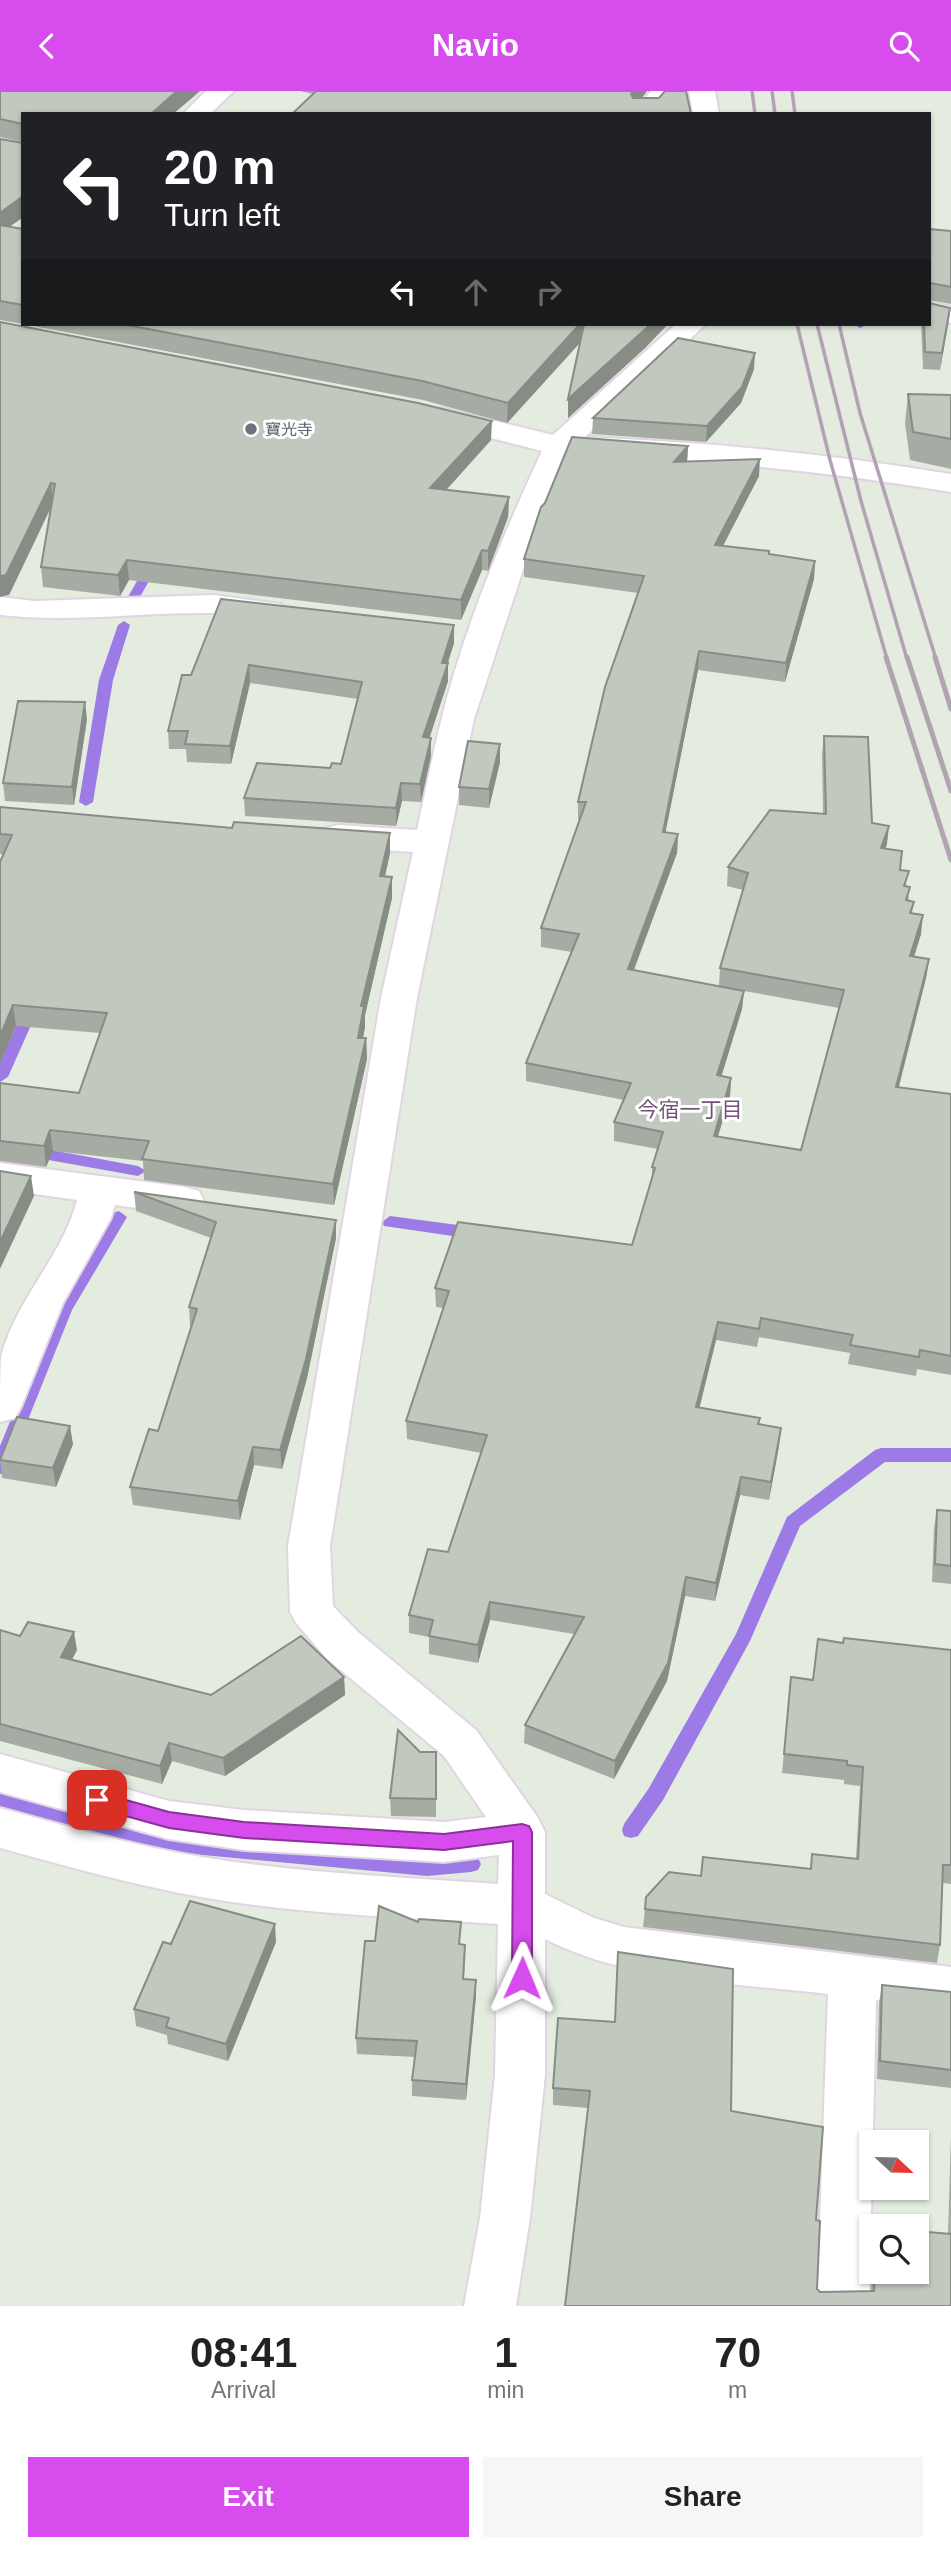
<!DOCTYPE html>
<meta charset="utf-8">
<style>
:root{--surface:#fff;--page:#f6f6f6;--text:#222;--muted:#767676;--accent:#d64cec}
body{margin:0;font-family:Helvetica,"Noto Sans JP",sans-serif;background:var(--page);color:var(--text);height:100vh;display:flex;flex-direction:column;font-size:26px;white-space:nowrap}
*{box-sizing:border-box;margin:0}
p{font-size:23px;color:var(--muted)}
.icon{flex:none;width:38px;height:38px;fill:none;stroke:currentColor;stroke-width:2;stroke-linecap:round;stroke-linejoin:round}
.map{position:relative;height:2215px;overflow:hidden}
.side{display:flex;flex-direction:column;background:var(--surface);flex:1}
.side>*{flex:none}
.banner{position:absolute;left:21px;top:21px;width:910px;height:214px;border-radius:0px;box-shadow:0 2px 5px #0004;background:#202124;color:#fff;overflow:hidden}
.needle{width:46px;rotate:112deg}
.controls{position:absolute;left:859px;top:2039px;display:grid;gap:14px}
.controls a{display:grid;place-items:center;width:70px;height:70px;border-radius:0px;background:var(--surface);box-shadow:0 2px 5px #0004;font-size:35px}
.pin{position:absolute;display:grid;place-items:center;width:60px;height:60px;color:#fff;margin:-30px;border-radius:14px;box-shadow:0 4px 10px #0006}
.me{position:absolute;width:77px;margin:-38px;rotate:1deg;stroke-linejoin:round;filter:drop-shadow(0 0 5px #0008)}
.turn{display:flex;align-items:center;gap:24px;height:147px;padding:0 28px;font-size:32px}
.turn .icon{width:91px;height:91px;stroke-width:2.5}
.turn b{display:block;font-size:49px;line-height:60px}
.lanes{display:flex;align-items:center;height:66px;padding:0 28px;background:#0003;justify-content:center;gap:35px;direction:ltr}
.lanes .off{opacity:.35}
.eta{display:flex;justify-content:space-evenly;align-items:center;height:119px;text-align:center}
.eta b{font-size:42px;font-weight:700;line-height:49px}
.action{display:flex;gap:14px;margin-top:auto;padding:14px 28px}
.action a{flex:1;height:80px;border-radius:0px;background:var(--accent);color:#fff;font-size:28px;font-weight:700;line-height:80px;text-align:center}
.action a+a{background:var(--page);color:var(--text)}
header{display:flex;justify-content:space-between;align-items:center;height:91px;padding:0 28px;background:var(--accent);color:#fff;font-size:32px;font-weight:700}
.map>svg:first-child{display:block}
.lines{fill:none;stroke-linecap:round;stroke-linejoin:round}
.stream{fill:#9c7be6;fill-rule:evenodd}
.minor-casing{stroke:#e1d4e3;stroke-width:4}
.minor{fill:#fff;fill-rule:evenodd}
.rail-far1{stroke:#b2a2b4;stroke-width:3.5}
.rail{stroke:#b2a2b4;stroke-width:5}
.wall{fill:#a6aca3;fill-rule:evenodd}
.shaded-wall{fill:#878c85}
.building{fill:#c1c8be;stroke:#878c85;stroke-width:2}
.route{fill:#d64cec;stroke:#8b3199;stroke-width:2}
.worship-dot{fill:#6b7280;stroke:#fff;stroke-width:2.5}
.labels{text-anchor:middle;stroke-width:6;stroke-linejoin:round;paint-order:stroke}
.far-worship-label{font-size:16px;fill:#5b616d;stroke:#fff;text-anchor:start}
.neighbourhood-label{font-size:21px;fill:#744f79;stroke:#fff}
</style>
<header><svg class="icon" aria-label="back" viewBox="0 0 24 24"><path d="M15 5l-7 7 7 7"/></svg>Navio<svg class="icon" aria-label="search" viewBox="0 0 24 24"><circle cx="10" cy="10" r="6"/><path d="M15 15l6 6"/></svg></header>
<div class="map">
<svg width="951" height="2215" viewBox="0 0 951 2215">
<rect width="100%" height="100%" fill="#e4ecdf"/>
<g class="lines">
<g class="stream">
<path d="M854,233h12v1l-6,3z"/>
<path d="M152,470l6,4 -18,32 -1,3h-10l-1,-3 18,-32z"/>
<path d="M124,530l6,4 -17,55 -20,122 -7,4 -7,-4 20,-122 19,-55z"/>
<path d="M32,911l7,5 -31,70 -8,5v-21l25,-54z"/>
<path d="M40,1057l98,18 8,5 -8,5 -95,-17 -9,5 -34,-4v-10l31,3z"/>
<path d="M119,1120l8,6 -55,93 -63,157 -3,5 -6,2v-28l56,-137 57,-96z"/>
<path d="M390,1125l83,11 8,6 -8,6 -89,-13 -2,-4z"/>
<path d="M881,1357h70v14h-66l-85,64 -50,115 -87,159 -25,36 -7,2 -7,-2 -2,-6 2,-6 25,-36 87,-154 51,-117 88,-67z"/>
<path d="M0,1701l160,43 267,25 44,-4 7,2 3,6 -3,6 -7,2 -44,4 -267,-25 -160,-43z"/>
</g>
<defs>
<g id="minor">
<path d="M206,0h28l-24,23h-27z"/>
<path d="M651,0h26l-19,23h-26z"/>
<path d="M689,0h26l4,23h-26z"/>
<path d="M929,211l22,5v16l-22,-5z"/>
<path d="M676,233h30l-121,113c123,5 244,17 366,37v18c-127,-21 -253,-33 -381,-38l-32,70 -64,195 -57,279 -87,548 3,60 25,26 118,98 62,88 7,14v62l49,24 30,9 327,40v42l-75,-9 -7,306h-52l11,-312c-92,-11 -199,-12 -283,-55v136l-15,143 -14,88h-52l16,-88 15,-143 3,-151c-99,-7 -199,-10 -297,-27 -68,-12 -135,-31 -201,-49v-40c67,18 134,38 202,49 97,16 198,20 296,27l1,-29 -55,7 -200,-12 -75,-11 -169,-47v-38l169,47 75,9 200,12 42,-5 -42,-61 -118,-98 -29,-34 -7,-12 -2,-66 93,-548 32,-146 -75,-5 -12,-3 -5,-8 5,-8 12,-3 79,5c8,-36 15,-73 24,-109 23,-93 61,-184 101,-270l-110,-28 -4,-6 4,-6 10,-3 111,27z"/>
<path d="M213,504l68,9 5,7 -5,7c-23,5 -46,-4 -70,-5 -70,-1 -141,10 -211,2v-18l35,4z"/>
<path d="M0,1072l185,24 14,4 5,10 -5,10 -14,4 -70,-10 -4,13 -48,85 -42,104 -6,11 -15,4c0,-20 0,-46 1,-65 14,-57 62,-101 76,-157l-77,-11z"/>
</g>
</defs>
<use href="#minor" class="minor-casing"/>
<use href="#minor" class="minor"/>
<g class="rail-far1">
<path d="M752,0l3,23"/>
<path d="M772,0l3,23"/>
<path d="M792,0l3,23"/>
<path d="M797,233l33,136 57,199"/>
<path d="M817,233l44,177 46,158"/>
<path d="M839,233l21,89 76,246"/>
</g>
<g class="rail">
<path d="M886,566l65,203"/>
<path d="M907,566l44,134"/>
<path d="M935,566l16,52"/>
</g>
</g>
<g class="wall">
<path d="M0,0h200l-27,23h-150v103l-14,10 14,2v95l-23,-4v-181l23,4v-1l-23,-5z"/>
<path d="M300,0h347l-5,7 -329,-4z"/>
<path d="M929,138l22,2v73l-22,-4z"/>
<path d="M950,217l-10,62 -17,-1 -2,-45h8z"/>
<path d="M0,231l491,118 -45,50 63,7 -1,20 -20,54 -6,-1 -21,50 -332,-40 -9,16 -77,-9 -2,-20 11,-62 -43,90z"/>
<path d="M23,233h645l-23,24 -77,70v-19l12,-56 -73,80 -84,-23z"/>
<path d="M754,278l-13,34 -35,39 -114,-8 1,-16z"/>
<path d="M908,303l43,1v74l-41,-9 -5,-37z"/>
<path d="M688,355l-1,15 72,15 -36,70 92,15 -1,18 -29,103 -87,-12 -33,162 13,2 -1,19 -43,117 85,16 1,-18 23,-78 -16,-4 1,-19 95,-53 -1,-60 2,-18 48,87 15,21 -2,5 15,21 7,16 2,15 5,1 -2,11 9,21 -7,23 15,2 -3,19 -27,109 52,7v281l-34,-6 -1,7 -68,-12 2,-11 -91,-16 -2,10 -41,-7 -17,68 61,10 -1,6 20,22 -10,54 -29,-5 -25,106 -30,-5 -18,85 -53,98 -90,-36 1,-18 49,-91 -84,-14 -12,43 -49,-9v-17l-20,-4v-18l39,-63 33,-99 -74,-14 -1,-18 37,-113 -7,-1 -1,-19 197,-43 20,-66v-12l6,-18 -44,-8v-19l10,-22 -98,-19v-18l46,-111 -31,-5v-19l38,-108h-1v-18l60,-209 -114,-16v-18zM744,900l95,17 -38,142 -83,-13 12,-41 1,-18 -10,-2 21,-67z"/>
<path d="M454,534v18l-6,20v18l-19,57h2v18l-10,46 -19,-1 -6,25 -151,-10 -1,-18 97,-34 17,-65 -108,-16 -19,81 -44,-2 -1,-13h-17l-1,-18 23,-56z"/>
<path d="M87,628l-13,86 -69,-4 -2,-18z"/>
<path d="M500,653v18l-11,46 -30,-3v-18z"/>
<path d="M0,716l232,21 158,5v20l-5,24 7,21 -27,117v12l-2,11h3l1,21 -33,146 -190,-25 -1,-19 -90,-10 -7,16 -46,-6v-78l79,10 21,-60 -84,-7 -16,37v-201l3,-8h-3z"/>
<path d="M134,1101l202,28v18l-29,140 -25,91 -28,-4 -14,55 -107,-15 -3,-18 28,-56 34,-105h-2l-1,-19 22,-69 -75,-27z"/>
<path d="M73,1353l-17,43 -54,-9 -2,-20z"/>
<path d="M937,1419l14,1v73l-19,-2 2,-54z"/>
<path d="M0,1539l77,20 -5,9 139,36 133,-18 1,18 -120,81 -53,-15 -10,23 -162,-43z"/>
<path d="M843,1552l108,7v234l-8,-1 -3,62 -3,18 -294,-36 2,-18 56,-33 109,-8 2,-14 44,5 4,-73 -16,-2v-4l-62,-7 9,-96 22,3z"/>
<path d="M420,1661h16v65l-45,-1 -1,-18z"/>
<path d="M276,1851l-48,119 -60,-17 -1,-9 -31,-9 -2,-17 37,-65z"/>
<path d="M460,1854l5,16 -1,18 12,17 -10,104 -54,-4v-16l3,-23 -58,-3 -1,-16z"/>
<path d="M882,1894l69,7v96l-74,-9 2,-76z"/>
<path d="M614,1931l117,89 85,109 1,69 3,3 51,-1 1,-20h45l31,-37 3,-100v172h-386l23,-198 -35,-3v-17z"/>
</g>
<g class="shaded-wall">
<path d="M177,0h23l-27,23h-22z"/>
<path d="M633,0h14l-17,21 1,-18z"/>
<path d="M23,105v21l-23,17v-21z"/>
<path d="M931,192l-1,16 -1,1v-16z"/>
<path d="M950,217l-2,17 -8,45 2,-17z"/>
<path d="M580,233h6l-1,13 -78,86 1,-20z"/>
<path d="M651,233h17l-23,24 -77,70v-19z"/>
<path d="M755,262l-1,16 -13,34 -35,39 1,-16z"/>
<path d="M492,330l-1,19 -61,68v-20z"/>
<path d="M688,355l-1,18 -13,-2z"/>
<path d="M760,368l-1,17 -45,87 1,-18z"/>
<path d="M51,392l2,20 -44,92 -9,2v-21z"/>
<path d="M509,406l-1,20 -20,54v-20z"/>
<path d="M482,459v20l-21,50v-20z"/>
<path d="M127,469l2,20 -9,16 -2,-21z"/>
<path d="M815,470l-1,18 -29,103 1,-19z"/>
<path d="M454,534v18l-11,34 5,-14v18l-24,74 -1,-18 19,-74z"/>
<path d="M699,560l-1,19 -36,180 1,-18z"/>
<path d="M249,574l1,18 -19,81 -1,-18z"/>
<path d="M85,611l2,17 -13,86 -2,-18z"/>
<path d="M431,647v18l-10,46 -1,-18z"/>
<path d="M500,653v18l-11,46v-19z"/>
<path d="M401,692l1,18 -6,25v-18z"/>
<path d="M889,735l-2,18 -8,23 2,-19z"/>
<path d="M390,742v20l-10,44v-21z"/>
<path d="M678,743l-1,19 -50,135 1,-19z"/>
<path d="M392,786v21l-27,117v12l-6,32 -1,-21 3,-32z"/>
<path d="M923,824l-2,19 -13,41 2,-19z"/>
<path d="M929,868l-3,19 -32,127 2,-18z"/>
<path d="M744,900l-2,18 -26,85 1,-19z"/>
<path d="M13,914l3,21 -16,37v-27z"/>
<path d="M366,947l1,21 -33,146 -1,-21z"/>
<path d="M731,987l-1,18 -18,59 2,-19z"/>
<path d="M50,1039l3,21 -7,16 -2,-21z"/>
<path d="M31,1085l3,20 -34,73v-27z"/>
<path d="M336,1129v18l-29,140 -25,91 -2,-19z"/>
<path d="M718,1231l-2,18 -21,86 1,-19z"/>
<path d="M70,1335l3,18 -17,43 -3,-19z"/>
<path d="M781,1337l-2,18 -10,54 2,-18z"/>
<path d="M253,1356l1,18 -14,55 -2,-19z"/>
<path d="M741,1386l-1,18 -25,106 1,-18z"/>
<path d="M686,1486l-1,19 -18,85 -53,98 1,-18z"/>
<path d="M490,1511v18l-12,43v-18z"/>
<path d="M74,1541l3,18 -13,25 -3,-18z"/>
<path d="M344,1586l1,18 -120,81 -2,-18z"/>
<path d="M169,1652l3,18 -10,23 -2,-18z"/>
<path d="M275,1833l1,18 -48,119 -2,-17z"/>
<path d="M476,1889v16l-10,104v-16z"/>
</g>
<g class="building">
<path d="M0,0h177l-26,23h-128v10l-23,-5z"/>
<path d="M316,0h317l-2,3 2,4h26l6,-7h21l5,23h-399z"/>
<path d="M0,48l23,4v-4v57l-23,17z"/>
<path d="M0,134l23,4v76l-23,-4z"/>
<path d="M929,138l22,2v56l-20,-4 -2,1z"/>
<path d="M929,212l21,5 -8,45 -17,-1 -1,-28h5z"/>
<path d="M0,231l418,81 74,18 -62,67 79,9 -21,54 -6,-1 -21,50 -334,-40 -9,15 -77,-8 14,-83 -4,-1 -45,92 -6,1z"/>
<path d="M122,233h458l-72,79 -86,-22z"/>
<path d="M584,233h67l-83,75z"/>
<path d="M678,247l77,15 -13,34 -35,39 -114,-8z"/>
<path d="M908,303l43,1v44l-38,-7z"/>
<path d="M572,346l116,9 -14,16 86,-3 -45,86 54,6v3l46,7 -29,102 -87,-12 -36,181 15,2 -50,135 116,22 -27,84 14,3 -17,58 87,14 43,-160 -124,-22 28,-95 -20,-6 42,-57 56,4 -2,-78 44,1 4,86 17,3 -8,22 21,3 -2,19 9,1 -5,15 6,1 -4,13 8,2 -4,11 13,2 -13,41 19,3 -33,128 55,7v262l-31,-6 -1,7 -69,-12 3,-10 -92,-17 -2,11 -41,-7 -22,85 64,11 -2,6 23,4 -10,54 -30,-5 -25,106 -30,-6 -18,86 -53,98 -90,-36 59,-108 -94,-15 -12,43 -49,-9 4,-16 -24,-5 19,-66 20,3 39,-117 -81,-14 43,-130 -14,-3 23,-66 174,23 23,-77 -3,-1 11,-35 -49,-10 17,-39 -105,-20 53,-129 -38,-6 45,-126h-8l27,-115 39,-111 -120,-17 17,-52 4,-4z"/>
<path d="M221,508l233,26 -12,38h6l-25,74 8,1 -11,46 -19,-1 -5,25 -152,-10 13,-35 73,5 2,-5 9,1 21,-82 -113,-17 -19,81 -45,-2 3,-13h-20l14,-56h9z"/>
<path d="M18,610l67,1 -13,85 -69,-4z"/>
<path d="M468,650l32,3 -11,45 -30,-2z"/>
<path d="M0,716l232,21 2,-6 156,11 -10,43 12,1 -31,129h3l-6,32h8l-33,146 -191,-25 7,-18 -99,-11 -6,16 -44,-5v-58l79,10 28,-80 -94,-8 -13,31v-174l12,-27 -12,-1z"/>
<path d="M0,1080l31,5 -31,66z"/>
<path d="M134,1101l202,28 -30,139 -26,91 -27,-3 -15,54 -108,-14 19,-58 9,2 39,-122 -8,-2 27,-85z"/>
<path d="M17,1326l53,9 -17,42 -53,-8z"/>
<path d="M937,1419l14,1v55l-16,-2z"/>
<path d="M28,1531l46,10 -13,25 150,38 90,-59 43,41 -121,81 -54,-15 -9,23 -160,-42v-94l20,6z"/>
<path d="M844,1547l107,12v215h-8l-3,80 -295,-36 1,-12 23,-25 32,4 2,-19 108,12 1,-15 46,5 5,-92 -16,-2v-4l-63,-7 7,-77 22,3 5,-41 25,4z"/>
<path d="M398,1639l22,22h16v47l-46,-1z"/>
<path d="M190,1810l85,23 -49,120 -60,-17 3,-9 -35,-9 29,-67 8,2z"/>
<path d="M379,1815l39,16 1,-3 42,3 -2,22 6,1 -2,34 13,1 -10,104 -54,-4 5,-39 -61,-3 9,-97h10z"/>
<path d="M618,1861l115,17 -2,142 92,16 -7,93 4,1 -3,68 3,3 54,-1 1,-20h42v-40l34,3v72h-386l25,-215 -37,-3 5,-70 57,4z"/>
<path d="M882,1894l69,7v78l-71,-9z"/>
</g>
<path class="route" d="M97,1701l72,20 75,10 200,12 78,-10 7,2 3,6v146l-3,7 -7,2 -7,-2 -3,-7 1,-137 -69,9 -200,-12 -75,-10 -72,-20 -7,-2 -3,-6 3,-6z"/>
<circle class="worship-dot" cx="251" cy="338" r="7"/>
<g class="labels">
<g class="far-worship-label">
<text x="265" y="344">寶光寺</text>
</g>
<g class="neighbourhood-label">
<text x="690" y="1026">今宿一丁目</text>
</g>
</g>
</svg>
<div class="controls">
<a><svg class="needle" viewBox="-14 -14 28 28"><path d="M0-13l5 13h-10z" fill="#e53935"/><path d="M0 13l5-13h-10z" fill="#767676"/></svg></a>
<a><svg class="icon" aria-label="search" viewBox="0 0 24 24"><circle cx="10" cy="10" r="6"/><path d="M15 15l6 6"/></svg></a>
</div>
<div class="pin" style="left:97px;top:1709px;background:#d93025"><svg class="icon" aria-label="arrive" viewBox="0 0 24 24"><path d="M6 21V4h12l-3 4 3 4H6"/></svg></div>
<svg class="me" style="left:522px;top:1887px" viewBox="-20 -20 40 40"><path d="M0-17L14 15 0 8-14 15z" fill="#d64cec" stroke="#fff" stroke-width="4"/></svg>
<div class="banner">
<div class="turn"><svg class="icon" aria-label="left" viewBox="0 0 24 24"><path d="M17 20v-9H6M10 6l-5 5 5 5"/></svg><div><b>20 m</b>Turn left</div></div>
<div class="lanes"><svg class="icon" aria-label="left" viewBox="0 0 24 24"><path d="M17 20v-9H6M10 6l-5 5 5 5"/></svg><svg class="icon off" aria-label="ahead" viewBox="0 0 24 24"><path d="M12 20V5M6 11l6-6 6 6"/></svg><svg class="icon off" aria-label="right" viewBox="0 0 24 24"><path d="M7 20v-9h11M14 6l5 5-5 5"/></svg></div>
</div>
</div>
<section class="side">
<div class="eta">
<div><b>08:41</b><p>Arrival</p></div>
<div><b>1</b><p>min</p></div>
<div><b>70</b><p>m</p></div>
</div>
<div class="action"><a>Exit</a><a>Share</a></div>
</section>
